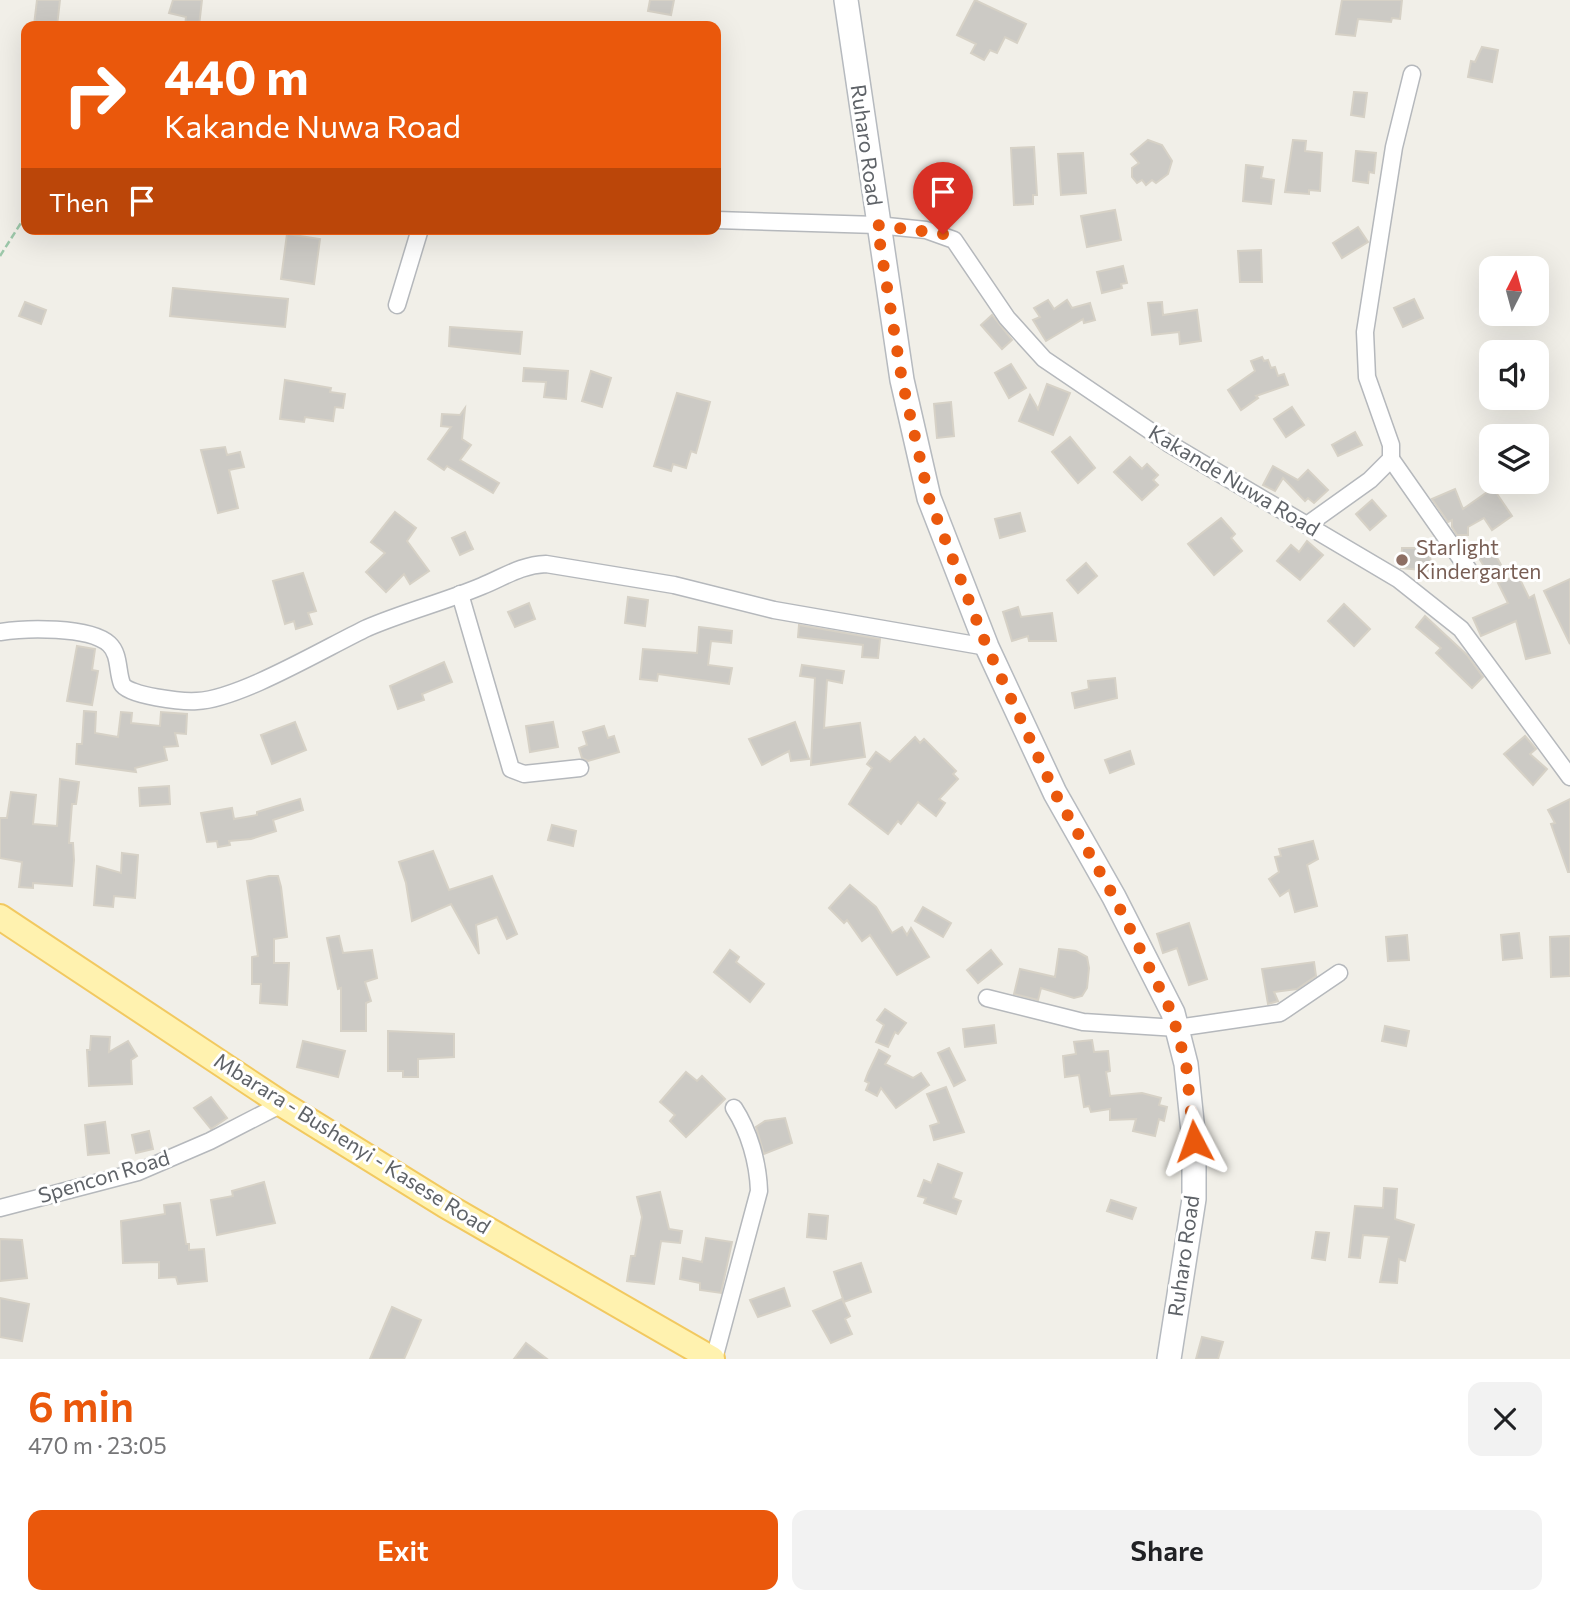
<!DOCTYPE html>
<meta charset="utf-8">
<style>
:root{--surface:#fff;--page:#f2f2f2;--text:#202124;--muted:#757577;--accent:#ea580c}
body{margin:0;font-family:Commissioner,sans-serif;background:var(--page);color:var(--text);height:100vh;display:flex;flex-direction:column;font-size:26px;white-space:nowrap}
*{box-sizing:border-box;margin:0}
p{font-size:23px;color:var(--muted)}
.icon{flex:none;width:38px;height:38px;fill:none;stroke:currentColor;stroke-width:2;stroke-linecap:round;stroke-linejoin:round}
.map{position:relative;height:1359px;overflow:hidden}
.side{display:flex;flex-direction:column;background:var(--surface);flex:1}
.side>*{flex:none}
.banner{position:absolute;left:21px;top:21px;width:700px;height:214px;border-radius:14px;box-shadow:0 7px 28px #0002;background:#ea580c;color:#fff;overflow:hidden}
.needle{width:46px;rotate:6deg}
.tools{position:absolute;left:1479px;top:256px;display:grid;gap:14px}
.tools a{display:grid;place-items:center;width:70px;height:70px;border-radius:14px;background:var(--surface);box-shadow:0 7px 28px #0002;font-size:35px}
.pin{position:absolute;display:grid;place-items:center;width:60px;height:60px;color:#fff;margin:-72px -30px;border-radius:50% 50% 50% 0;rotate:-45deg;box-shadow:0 0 7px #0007}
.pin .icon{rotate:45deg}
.me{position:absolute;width:77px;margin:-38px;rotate:356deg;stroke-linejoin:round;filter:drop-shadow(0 0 5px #0008)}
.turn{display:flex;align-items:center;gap:24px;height:147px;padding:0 28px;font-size:32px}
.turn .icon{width:91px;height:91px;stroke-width:2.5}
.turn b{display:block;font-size:49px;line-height:60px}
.then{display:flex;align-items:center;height:66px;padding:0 28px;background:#0003;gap:14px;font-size:26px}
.round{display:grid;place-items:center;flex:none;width:74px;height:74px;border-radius:14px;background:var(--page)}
.summary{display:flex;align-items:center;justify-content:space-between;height:119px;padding:0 28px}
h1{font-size:42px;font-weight:600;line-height:52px;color:var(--accent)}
.cta{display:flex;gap:14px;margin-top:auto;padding:14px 28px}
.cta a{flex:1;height:80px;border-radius:14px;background:var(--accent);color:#fff;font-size:28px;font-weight:600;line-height:80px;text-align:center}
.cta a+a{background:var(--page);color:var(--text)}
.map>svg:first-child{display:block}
.building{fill:#cccac5;stroke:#d6d1c6;stroke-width:2}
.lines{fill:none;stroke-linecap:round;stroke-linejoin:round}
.street-casing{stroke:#b5b8bc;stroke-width:19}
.secondary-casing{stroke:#b6babf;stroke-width:26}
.primary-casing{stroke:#f2c960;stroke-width:28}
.path{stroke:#9cc7a9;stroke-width:2.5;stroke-dasharray:7 3.5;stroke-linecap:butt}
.street{stroke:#fff;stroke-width:16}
.secondary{stroke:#fff;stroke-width:23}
.primary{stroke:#fff2af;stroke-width:24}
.route{stroke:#ea580c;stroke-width:12;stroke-dasharray:0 21.6}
.education-dot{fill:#8d6e63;stroke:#fff;stroke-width:2.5}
.labels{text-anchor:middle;stroke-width:6;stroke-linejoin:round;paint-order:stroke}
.street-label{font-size:21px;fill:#5f6368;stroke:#fff}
.education-label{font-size:21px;fill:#785e54;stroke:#fff;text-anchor:start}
</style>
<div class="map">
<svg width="1570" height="1359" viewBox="0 0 1570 1359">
<rect width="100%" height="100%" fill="#f1efe8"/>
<g class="building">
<path d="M37,0h23l-3,26 -23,-1z"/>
<path d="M173,0h29l-3,26h-14l1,-9 -17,-4z"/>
<path d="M650,0h24l-3,15 -23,-4z"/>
<path d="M975,0l51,24 -9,19 -12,-6 -8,16 -7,-3 -6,10 -13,-7 5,-9 -19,-9z"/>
<path d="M1342,0h60l-2,19 -8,-1 -1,4 -33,-3 -3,17 -19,-2z"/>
<path d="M1482,47l16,3 -6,32 -24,-5 3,-16 4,1z"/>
<path d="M1354,92l13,1 -3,24 -13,-2z"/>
<path d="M1148,140l14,5 10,16 -4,13 -12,9 -4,-3 -6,5 -4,-5 -5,3 -5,-6v-9l7,-5 -8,-9z"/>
<path d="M1293,140l13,1 -1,10 17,2 -2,38 -11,-1v4l-24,-2z"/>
<path d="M1034,147l3,48h-4v9l-19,1 -3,-57z"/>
<path d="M1356,151l20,2 -2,20 -5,-1 -1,11 -15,-2z"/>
<path d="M1083,153l3,40 -25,2 -3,-41z"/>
<path d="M1246,165l17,2 -2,11 13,2 -3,24 -28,-3z"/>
<path d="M1115,210l6,30 -34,7 -6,-31z"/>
<path d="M1358,227l10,15 -26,16 -9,-15z"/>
<path d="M287,234l33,5 -6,45 -33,-5z"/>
<path d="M1261,250l1,32h-22l-2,-31z"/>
<path d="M1123,266l4,17 -6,1 1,4 -20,5 -5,-21z"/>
<path d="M173,288l115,11 -3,28 -115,-11z"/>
<path d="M1414,299l9,19 -20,9 -9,-19z"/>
<path d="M1048,300l6,9 13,-9 5,8 18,-5 5,17 -11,3 -1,-4 -37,22 -13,-21 7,-3 -6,-9z"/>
<path d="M25,302l21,8 -5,14 -22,-8z"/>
<path d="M1162,302l1,13 34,-5 4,31 -21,3 -1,-12 -27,3 -4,-32z"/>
<path d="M992,315l20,25 -10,9 -21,-24z"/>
<path d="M450,327l72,5 -2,22 -71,-8z"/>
<path d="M1262,357l2,4 4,-1 3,8 4,-1 3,9 6,-2 4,11 -32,11 2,2 -17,12 -13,-20 27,-19 -4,-10z"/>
<path d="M1011,364l15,24 -17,10 -14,-25z"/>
<path d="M524,368l44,3 -2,28 -22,-2 2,-15 -23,-1z"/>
<path d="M591,371l20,7 -9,29 -20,-6z"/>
<path d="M285,380l46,8 -1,4 15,2 -2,14 -8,-1 -2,14 -28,-4 -1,5 -24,-3z"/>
<path d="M1047,384l23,9 -17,42 -34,-14 11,-26 8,14z"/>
<path d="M677,393l33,9 -14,51 -5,-2 -5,17 -13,-4 -2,7 -17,-5z"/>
<path d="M951,402l3,34 -17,2 -3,-34z"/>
<path d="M1292,407l12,18 -18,12 -12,-18z"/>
<path d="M465,408l-3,31 9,6 -11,15 39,23 -6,10 -46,-27 -3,4 -16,-11 23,-32 -10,-1 1,-12 18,1z"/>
<path d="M1355,432l7,13 -24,11 -6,-11z"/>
<path d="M1070,437l25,31 -17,15 -26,-31z"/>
<path d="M225,447l2,8 13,-3 4,15 -15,3 9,38 -20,5 -17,-63z"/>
<path d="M1130,457l12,12 5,-5 11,11 -5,5 5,5 -16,15 -28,-28z"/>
<path d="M1273,466l25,14 10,-10 20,20 -14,13 -6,-5 -3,3 -22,-23 -8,13 -12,-6z"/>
<path d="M1493,488l19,28 -20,14 -8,-12 -16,9v8h-11l-5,-8v-7l-4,2 -16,-23 23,-10 8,20z"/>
<path d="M1372,500l14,16 -16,14 -14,-16z"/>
<path d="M395,512l21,16 -9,13 22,30 -19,13 -6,-10 -18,18 -20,-20 19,-19 -14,-11z"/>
<path d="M1020,513l5,18 -25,7 -5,-19z"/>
<path d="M1221,518l14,16 -4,4 11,13 -28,24 -26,-31z"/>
<path d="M465,532l8,17 -13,6 -8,-17z"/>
<path d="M1307,541l16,14 -23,25 -23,-19 14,-16 8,7z"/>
<path d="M1494,541l4,12 -3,1 11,20 -13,7 -19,-31z"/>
<path d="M1402,548h27l3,23 -31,-3z"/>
<path d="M1086,563l11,13 -19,17 -11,-13z"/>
<path d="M303,573l13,38 -8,2 4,11 -16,5 -2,-8 -9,3 -12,-43z"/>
<path d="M1518,575l11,23 5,-3 16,58 -24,6 -10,-38 -35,15 -8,-18 35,-15 -10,-20z"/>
<path d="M1570,579v65l-26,-53z"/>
<path d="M628,597l20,3 -3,26 -20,-3z"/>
<path d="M529,603l6,16 -20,8 -7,-15z"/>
<path d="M1344,604l26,25 -16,17 -26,-25z"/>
<path d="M1018,607l3,10 31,-4 4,28h-27l-1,-5 -16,5 -9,-29z"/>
<path d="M1425,616l42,39 16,22 -11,11 -36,-35 5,-5 -25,-21z"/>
<path d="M799,625l81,14 -2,19 -16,-1 1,-12 -65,-8z"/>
<path d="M699,627l33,4 -1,12 -20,-2 -3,24 24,3 -3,16 -71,-10 -1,7 -17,-2 3,-30 54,4z"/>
<path d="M77,646l18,3 -3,21 6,1 -6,34 -25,-4z"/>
<path d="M444,662l8,20 -30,12 2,6 -26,9 -8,-23z"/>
<path d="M802,665l42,6 -2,12 -15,-3 -3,48 36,-5 5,34 -54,8 4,-87 -15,-2z"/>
<path d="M1115,678l2,20 -42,10 -3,-15 17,-4 -1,-8z"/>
<path d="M84,711l12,1 -1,21 23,4 3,-25 11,1 -1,10 29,3 1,-14 26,2 -1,20 -11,-1 3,13 -14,1 3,13 -32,8 1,4 -60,-8 1,-20h5z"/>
<path d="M295,722l11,28 -34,14 -11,-29z"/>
<path d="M553,722l5,25 -28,5 -4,-26z"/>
<path d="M795,722l14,37 -18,2 -2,-10 -27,14 -13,-26z"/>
<path d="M604,726l4,12 6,-2 5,16 -31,9 -6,-3 -3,-10 8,-3 -4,-13z"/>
<path d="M1525,736l11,13 -6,5 17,15 -14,16 -29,-31z"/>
<path d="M915,737l5,6 4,-4 32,32 -3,3 5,5 -19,20 6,4 -9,13 -18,-14 -17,22 -3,-3 -10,13 -39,-30 23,-36 -5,-4 9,-12 14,10z"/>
<path d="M1130,751l4,13 -24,9 -5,-13z"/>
<path d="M60,779l19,3 -3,22h-4l-3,39h4l1,17 -2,26 -39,-3v5l-14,-1 3,-25 -22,-4v-40h7l4,-26 25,3 -3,29 24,2z"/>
<path d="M169,786l1,18 -30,2 -1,-18z"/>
<path d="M300,799l3,11 -30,10 3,11 -25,8 -22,2 1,4 -12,2 -1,-6 -10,1 -6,-29 31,-5 2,11 23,-4v-3z"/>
<path d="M1570,799v73h-2l-17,-48 4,-1 -7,-13z"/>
<path d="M552,825l24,6 -3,15 -25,-6z"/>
<path d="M1313,841l5,18 -11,6 10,41 -22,6 -6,-22 -9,6 -11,-17 10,-7 -4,-15 6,-1 -2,-7z"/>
<path d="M433,851l16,39 43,-14 25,58 -10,5 -10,-22 -21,8 3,29 -28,-50 -39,17 -6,-38 -7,-21z"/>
<path d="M122,853l16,2 -3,43 -21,-2 -1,11 -19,-2 3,-39 24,7z"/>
<path d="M269,876h9l3,11 6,50 -13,2v24h15l-2,42 -27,-2 1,-19h-9v-27l6,-1 -11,-75z"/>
<path d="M850,885l26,22 16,26 10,-6 5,8 4,-7 18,29 -32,18 -27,-40 -8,6 -15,-21 -3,3 -15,-15z"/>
<path d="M923,907l28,16 -8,14 -28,-16z"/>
<path d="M1189,923l18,56 -18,6 -12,-37 -14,5 -6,-19z"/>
<path d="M1519,933l3,25 -19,2 -2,-25z"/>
<path d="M1407,935l2,25 -21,1 -2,-24z"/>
<path d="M339,936l4,17 29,-3 5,28 -12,4 6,19 -5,2v28h-25v-43l-3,1 -11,-51z"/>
<path d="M1570,936v40l-19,1 -1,-40z"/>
<path d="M1059,949l17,2 11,6 2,11 -2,20 -5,8 -8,2 -33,-10 -3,12 -24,-6 6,-25 35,8z"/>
<path d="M730,950l9,7 -3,5 28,22 -14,18 -36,-30z"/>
<path d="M991,950l11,14 -24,19 -11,-13z"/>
<path d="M1314,962l2,14 -19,13 -23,3 4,9 -10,3 -6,-35z"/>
<path d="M885,1009l21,14 -8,11 -3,-2 -7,15 -12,-5 8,-17 -7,-5z"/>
<path d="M994,1025l2,18 -31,4 -2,-18z"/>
<path d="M1385,1026l24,5 -3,15 -24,-5z"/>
<path d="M388,1031l66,3v23l-36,2v18h-15v-6h-15z"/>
<path d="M91,1036l19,1 -1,15 19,-11 9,15 -6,4 1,24 -43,2 -2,-36h3z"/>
<path d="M1092,1040l2,12 14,-1 2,20 -4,1 4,24 32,-3 19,5 -2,7 8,2 -3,14 -5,-2 -4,17 -22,-5 3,-12 -26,1v-11l-19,3 -2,-6 -5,1 -5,-32 -14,2 -2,-21 13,-2 -2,-12z"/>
<path d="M303,1041l42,10 -7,26 -41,-10z"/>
<path d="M949,1048l16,32 -11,6 -16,-33z"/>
<path d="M879,1050l11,6 -5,8 28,14 8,-5 8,12 -33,23 -15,-20 -4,8 -11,-6 3,-7 -4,-2 3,-8z"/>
<path d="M686,1072l11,9 5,-5 23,23 -39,38 -16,-16 5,-6 -15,-13z"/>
<path d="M946,1087l18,45 -30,8 -4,-14 9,-3 -12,-29z"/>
<path d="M211,1097l16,21 -16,11 -17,-21z"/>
<path d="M785,1118l7,25 -28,11 -8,-27 9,-6z"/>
<path d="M105,1122l4,31 -21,2 -3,-30z"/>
<path d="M149,1131l4,18 -17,4 -4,-18z"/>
<path d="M938,1164l24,9 -9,25 8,3 -5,13 -32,-11 2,-5 -8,-2 6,-16 7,3z"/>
<path d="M264,1182l11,41 -58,12 -6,-35 22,-4 -1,-5z"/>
<path d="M1384,1188l13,1 -2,30 19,6 -9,36 -6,-2 -2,24 -17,-1 9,-45 -26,-2 -3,23 -11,-1 6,-51 28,2z"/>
<path d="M660,1192l9,37 13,2 -2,12 -19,-2 -7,43 -27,-3 4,-25h4l7,-39 -5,-20z"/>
<path d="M1111,1200l25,8 -4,11 -25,-8z"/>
<path d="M180,1203l6,41h3v6l15,-1 3,32 -29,3 -2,-7 -17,1v-16l-36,1 -2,-42 44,-7 -1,-9z"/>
<path d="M809,1214l19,2 -2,23 -19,-2z"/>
<path d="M1316,1232l13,1 -4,27 -13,-2z"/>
<path d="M706,1238l26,4 -11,51 -21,-3v-7l-20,-4 3,-21 19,4z"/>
<path d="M0,1239l22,1 5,38 -27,3z"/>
<path d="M861,1263l10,29 -27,10 -10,-30z"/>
<path d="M784,1288l6,18 -32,11 -8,-17z"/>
<path d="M0,1298l29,6 -7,37 -22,-4z"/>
<path d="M842,1299l8,17 -5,3 7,15 -21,9 -18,-32z"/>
<path d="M392,1307l29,13 -17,39h-34z"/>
<path d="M1202,1337l21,5 -5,17h-22z"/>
<path d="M526,1343l21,16h-33z"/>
</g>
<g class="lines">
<defs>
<g id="street">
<path d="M716,220l161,5 49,5 28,10 53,78 37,41 124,84 230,136 63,50 109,148"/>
<path d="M397,305l23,-76"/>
<path d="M1391,459l77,110"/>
<path d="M1307,525l63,-45 21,-21v-14l-24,-68 -2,-45 29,-185 18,-73"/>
<path d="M460,594l51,175 13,5 56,-6"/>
<path d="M0,632c25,-4 89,-6 109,12 11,10 8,28 13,40 6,12 61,18 75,17 43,-2 128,-53 170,-73 37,-16 77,-26 115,-42 22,-9 39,-21 64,-22l128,21 100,25 213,37"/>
<path d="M987,998l96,24 94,6 103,-15 59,-40"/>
<path d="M0,1208l138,-36 72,-31 72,-37"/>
<path d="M714,1359l45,-168c-1,-29 -10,-60 -25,-83"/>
</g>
<path id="secondary" d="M846,0l56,380 27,118 58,149 68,146 59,104 59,116 13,51 8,77v58l-25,160"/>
<path id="primary" d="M0,917l282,187 163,101 267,154"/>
</defs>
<use href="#street" class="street-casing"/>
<use href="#secondary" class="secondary-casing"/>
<use href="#primary" class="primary-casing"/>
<path class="path" d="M0,256l26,-41"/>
<use href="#street" class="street"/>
<use href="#secondary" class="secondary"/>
<use href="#primary" class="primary"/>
</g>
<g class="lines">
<path class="route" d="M943,234l-66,-9 25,155 27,118 58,149 68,146 59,104 58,116 14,51 8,77"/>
</g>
<circle class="education-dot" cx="1402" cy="560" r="7"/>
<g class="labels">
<g class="street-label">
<text transform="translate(866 145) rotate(82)" y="7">Ruharo Road</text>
<text transform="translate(1234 481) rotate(31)" y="7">Kakande Nuwa Road</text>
<text transform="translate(352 1144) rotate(32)" y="7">Mbarara - Bushenyi - Kasese Road</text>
<text transform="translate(104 1177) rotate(-17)" y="7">Spencon Road</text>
<text transform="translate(1184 1256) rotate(-82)" y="7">Ruharo Road</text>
</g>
<g class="education-label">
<text x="1416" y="555">Starlight<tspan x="1416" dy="24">Kindergarten</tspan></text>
</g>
</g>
</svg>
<div class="tools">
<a><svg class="needle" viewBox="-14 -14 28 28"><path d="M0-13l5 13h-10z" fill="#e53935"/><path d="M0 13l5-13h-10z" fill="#757577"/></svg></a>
<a><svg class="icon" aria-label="sound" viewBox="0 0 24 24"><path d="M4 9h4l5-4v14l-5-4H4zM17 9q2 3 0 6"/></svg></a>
<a><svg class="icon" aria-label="layers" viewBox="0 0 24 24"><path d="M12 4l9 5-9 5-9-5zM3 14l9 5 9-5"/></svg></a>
</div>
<div class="pin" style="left:943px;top:234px;background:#d93025"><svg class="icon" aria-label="arrive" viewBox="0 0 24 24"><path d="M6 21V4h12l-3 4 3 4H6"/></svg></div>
<svg class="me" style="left:1194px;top:1141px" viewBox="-20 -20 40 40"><path d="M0-17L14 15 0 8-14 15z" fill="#ea580c" stroke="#fff" stroke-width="4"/></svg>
<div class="banner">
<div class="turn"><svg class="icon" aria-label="right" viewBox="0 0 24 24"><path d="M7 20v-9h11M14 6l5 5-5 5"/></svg><div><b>440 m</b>Kakande Nuwa Road</div></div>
<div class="then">Then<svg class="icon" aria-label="arrive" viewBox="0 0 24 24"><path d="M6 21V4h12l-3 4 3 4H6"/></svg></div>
</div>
</div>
<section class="side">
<div class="summary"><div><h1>6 min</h1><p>470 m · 23:05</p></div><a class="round"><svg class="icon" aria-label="close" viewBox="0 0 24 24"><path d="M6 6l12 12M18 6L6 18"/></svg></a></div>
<div class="cta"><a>Exit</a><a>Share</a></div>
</section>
